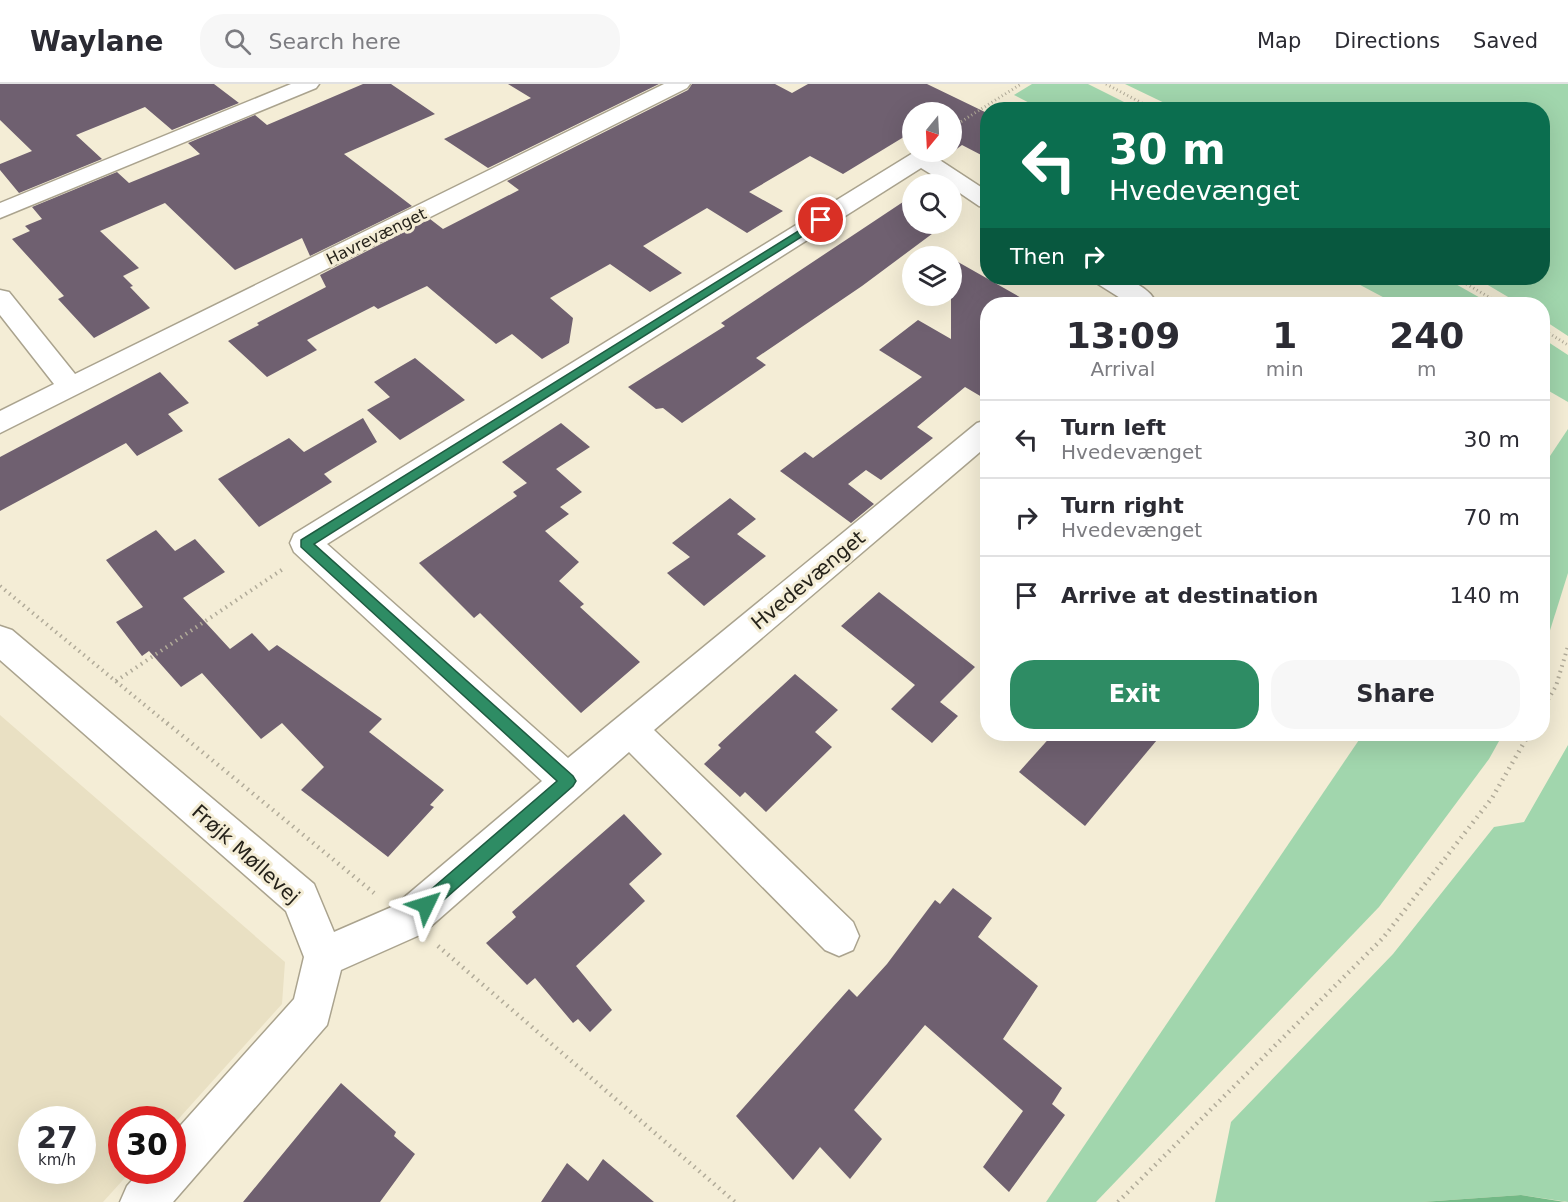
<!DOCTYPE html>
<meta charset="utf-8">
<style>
:root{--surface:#fff;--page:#f7f7f7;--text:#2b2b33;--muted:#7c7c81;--line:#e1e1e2;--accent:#2e8c64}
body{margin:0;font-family:"DejaVu Sans",sans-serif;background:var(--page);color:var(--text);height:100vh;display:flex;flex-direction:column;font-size:22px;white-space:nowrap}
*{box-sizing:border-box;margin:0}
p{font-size:20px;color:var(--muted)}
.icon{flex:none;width:33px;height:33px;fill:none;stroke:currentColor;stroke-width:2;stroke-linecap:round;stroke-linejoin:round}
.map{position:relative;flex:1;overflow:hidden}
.sheet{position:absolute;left:980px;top:213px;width:570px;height:444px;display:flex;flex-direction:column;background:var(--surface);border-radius:24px;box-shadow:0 6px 24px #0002}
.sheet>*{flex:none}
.guide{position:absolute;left:980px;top:18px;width:570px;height:183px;border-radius:24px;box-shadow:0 6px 24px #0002;background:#0b6e4f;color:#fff;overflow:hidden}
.needle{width:39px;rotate:198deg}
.controls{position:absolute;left:902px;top:18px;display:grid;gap:12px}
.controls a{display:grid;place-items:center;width:60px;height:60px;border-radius:50%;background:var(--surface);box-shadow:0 6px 24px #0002;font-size:30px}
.speed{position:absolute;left:18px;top:1022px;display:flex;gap:12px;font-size:30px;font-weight:700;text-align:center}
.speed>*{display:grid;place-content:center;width:78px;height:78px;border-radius:50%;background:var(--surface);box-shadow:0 6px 24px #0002;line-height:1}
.speed small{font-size:15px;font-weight:400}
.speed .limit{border:9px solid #d22;background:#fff;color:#111}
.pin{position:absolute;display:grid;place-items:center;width:51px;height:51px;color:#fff;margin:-26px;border:3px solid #fff;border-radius:50%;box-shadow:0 2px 6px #0007}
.me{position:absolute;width:66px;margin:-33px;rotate:49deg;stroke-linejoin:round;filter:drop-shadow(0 0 4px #0008)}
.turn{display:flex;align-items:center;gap:21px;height:126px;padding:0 30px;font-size:27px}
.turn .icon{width:78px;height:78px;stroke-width:2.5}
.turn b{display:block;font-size:42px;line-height:51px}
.then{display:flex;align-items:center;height:57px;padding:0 30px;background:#0003;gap:12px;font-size:22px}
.eta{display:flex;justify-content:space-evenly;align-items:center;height:102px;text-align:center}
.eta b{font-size:36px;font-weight:800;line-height:42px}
.action{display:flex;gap:12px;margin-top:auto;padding:12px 30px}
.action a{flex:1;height:69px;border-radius:24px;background:var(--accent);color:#fff;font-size:24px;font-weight:800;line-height:69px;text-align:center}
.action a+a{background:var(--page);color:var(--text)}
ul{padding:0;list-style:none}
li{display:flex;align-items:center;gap:18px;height:78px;padding:0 30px;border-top:2px solid var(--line)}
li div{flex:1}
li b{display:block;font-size:22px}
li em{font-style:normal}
header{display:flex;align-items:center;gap:36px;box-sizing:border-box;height:84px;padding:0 30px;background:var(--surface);border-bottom:2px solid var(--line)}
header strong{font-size:28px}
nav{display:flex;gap:33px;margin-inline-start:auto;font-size:21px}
.search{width:420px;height:54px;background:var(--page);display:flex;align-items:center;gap:15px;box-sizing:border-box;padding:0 21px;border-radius:24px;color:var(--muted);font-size:22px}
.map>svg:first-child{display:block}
.built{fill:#e9e0c3;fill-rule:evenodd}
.green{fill:#a1d6ad}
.forest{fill:#73b986}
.building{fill:#6f6070}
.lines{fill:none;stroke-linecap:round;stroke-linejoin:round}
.minor-casing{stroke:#aaa38e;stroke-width:3}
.path-far2{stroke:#b1ab99;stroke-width:3;stroke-dasharray:1 3;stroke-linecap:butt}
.path-far1{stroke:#b1ab99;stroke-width:4;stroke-dasharray:1.5 4.5;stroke-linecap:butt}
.path{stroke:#b1ab99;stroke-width:4.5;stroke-dasharray:1.5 5;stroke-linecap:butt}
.minor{fill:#fff;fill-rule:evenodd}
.route{fill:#2e8c64;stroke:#1e5b41;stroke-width:1.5}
.labels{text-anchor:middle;stroke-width:6;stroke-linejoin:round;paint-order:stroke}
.far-street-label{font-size:16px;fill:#25221a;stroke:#f4edd6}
.street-label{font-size:20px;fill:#25221a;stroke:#f4edd6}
</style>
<header>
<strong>Waylane</strong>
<div class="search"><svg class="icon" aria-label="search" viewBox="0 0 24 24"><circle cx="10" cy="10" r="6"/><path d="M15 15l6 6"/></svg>Search here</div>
<nav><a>Map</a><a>Directions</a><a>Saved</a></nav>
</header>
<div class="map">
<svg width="1568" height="1118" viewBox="0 0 1568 1118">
<rect width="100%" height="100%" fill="#f4edd6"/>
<path class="built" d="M0,631l285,247 -3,42 -109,121 -1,-6h-50v51h10l-29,32h-103zM32,1035h50v51h-50z"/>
<g class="green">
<path d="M1032,0h56l50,25h-97l-27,-14z"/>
<path d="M1125,0h443v252l-26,-17v-15h-22l-44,-26h66v-168l-365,-1z"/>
<path d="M1347,194h98l46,26h-95z"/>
<path d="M1542,254l26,17v47l-26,-15z"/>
<path d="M1568,345v144l-26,83v-188z"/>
<path d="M1363,650h140l-14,25 -110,148 -283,295h-50z"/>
<path d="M1568,661v457l-47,-7 -99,7h-207l16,-80 162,-168 101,-127 30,-5z"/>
</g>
<path class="forest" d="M1521,1111l44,7h-143z"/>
<g class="building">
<path d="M0,0h214l25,19 -67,27 -27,-23 -69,28 26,24 -83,34 -19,-23v-6l32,-13 -32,-31z"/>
<path d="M363,0h28l44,30 -91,40 68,52 -102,50 -8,-18 -67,32 -70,-67 -65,28 39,37 -16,8 10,10 -3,1 20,21 -56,30 -36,-39 6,-3 -52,-57 18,-8 -5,-5 17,-7 -10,-12 85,-35 12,11 71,-29 -12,-11 67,-28 12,10z"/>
<path d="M508,0h151l-171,84 -44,-29 87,-41z"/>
<path d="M692,0h83l17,9 16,-9h119l60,29v45l-25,-13 -12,9 1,-42h-39v20l-69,42 -33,-18 -61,36 34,19 -36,22 -40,-25 -64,38 39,27 -32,19 -40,-28 -60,34 23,20 -4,25 -27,16 -30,-25 -16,10 -69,-58 -49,23 -4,-3 -67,34 10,10 -50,27 -39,-36 31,-16 -2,-2 69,-36 -6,-12 110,-56 13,10 76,-39 -12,-9 181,-91z"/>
<path d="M912,112v28l32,1 -82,61 -106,72 10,7 -84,58 -19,-15 -7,1 -28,-22 97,-61 -4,-3z"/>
<path d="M951,174l81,46h-45v96l-22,-13 -48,40 16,11 -52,42 -15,-10 -18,14 26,20 -23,19 -71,-52 25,-19 8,6 109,-81 -43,-27 39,-30 33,19z"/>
<path d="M415,274l50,42 -65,40 -33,-30 23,-13 -16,-15z"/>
<path d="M160,288l29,31 -21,11 15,17 -46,25 -11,-13 -126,68v-54z"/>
<path d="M363,334l14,24 -53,32 8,8 -73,45 -41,-48 71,-41 15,14z"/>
<path d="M561,339l29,24 -34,22 26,23 -22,15 9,7 -24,17 34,31 -20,19 25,23 -4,3 60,55 -59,51 -101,-100 -6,5 -55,-55 98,-67 -4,-4 14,-9 -25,-21z"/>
<path d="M730,414l26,21 -19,15 29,22 -62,50 -37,-33 23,-16 -18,-14z"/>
<path d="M156,446l19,21 20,-12 30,33 -42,26 47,51 22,-16 17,18 8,-6 105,74 -13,13 75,58 -14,15 4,2 -46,50 -87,-67 23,-23 -42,-44 -21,16 -59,-66 -21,14 -32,-36 -7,5 -26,-34 27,-15 -37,-47z"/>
<path d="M879,508l96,75 -35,35 18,14 -26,27 -41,-34 24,-24 -74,-59z"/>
<path d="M795,590l43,36 -23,22 17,15 -66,65 -21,-20 -5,5 -36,-33 17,-16 -3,-3z"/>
<path d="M1053,650h109l-77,92 -66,-54z"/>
<path d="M624,730l38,40 -33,30 16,17 -69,65 36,44 -22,22 -12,-13 -5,4 -38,-45 -8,7 -41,-42 30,-26 -4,-5z"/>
<path d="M953,804l39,30 -14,19 60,49 -35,53 59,49 -10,16 13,11 -56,77 -26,-25 40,-56 -98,-86 -71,85 28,29 -32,40 -30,-32 -27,33 -57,-64 113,-127 8,8 30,-33 48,-64 5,4z"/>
<path d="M341,999l55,49 -2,4 21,18 -35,48h-137z"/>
<path d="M603,1075l51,43h-113l26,-39 21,18z"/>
</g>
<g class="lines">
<defs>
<g id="minor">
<path d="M291,0h28l-3,4 -316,130v-15z"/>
<path d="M664,0h26l-3,4 -687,345v-22l54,-27 -54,-69v-25l9,2 66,82z"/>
<path d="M921,68l8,1 58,38v17l-8,-2 -28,-19v-3h-4l-26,-16 -594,376 241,214 409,-335 10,-3v26l-333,284 199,192 6,14 -6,14 -14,6 -14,-6 -196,-198 -207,182 -81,36 -14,55 -154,177h-53l7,-16 14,-16h31v-35l122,-136 10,-42 -18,-46 -286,-251v-34l12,4 302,254 20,48 60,-26 148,-125 -248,-229 -4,-9 4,-9 619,-381z"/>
<path d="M1095,194c21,-2 47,2 60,22l-3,4h-28l1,-3 -27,-17z"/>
</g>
</defs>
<use href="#minor" class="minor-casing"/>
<g class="path-far2">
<path d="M1106,0l49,26"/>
<path d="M951,44l70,-44"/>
<path d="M1456,194l45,26"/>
<path d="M1542,245l26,16"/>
</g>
<g class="path-far1">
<path d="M0,502l169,139"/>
<path d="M116,597l167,-112"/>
<path d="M1542,626l14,-24 12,-40"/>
</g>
<g class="path">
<path d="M167,639l207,170"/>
<path d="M438,862l297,256"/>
<path d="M1118,1118l265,-264 109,-140 37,-64"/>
</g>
<use href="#minor" class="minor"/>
</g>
<path class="route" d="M821,133l5,3 -1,2 -511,322 259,232 3,5 -3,5 -142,125 -5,2 -6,-2 -3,-6 3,-6 137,-118 -256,-234v-7z"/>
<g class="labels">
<g class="far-street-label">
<text transform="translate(376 152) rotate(-26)" y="6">Havrevænget</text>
</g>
<g class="street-label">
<text transform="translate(808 496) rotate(-40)" y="7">Hvedevænget</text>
<text transform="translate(246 770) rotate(42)" y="7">Frøjk Møllevej</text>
</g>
</g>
</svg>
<div class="controls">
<a><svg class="needle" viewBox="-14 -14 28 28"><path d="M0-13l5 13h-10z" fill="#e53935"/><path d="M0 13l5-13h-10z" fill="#7c7c81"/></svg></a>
<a><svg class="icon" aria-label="search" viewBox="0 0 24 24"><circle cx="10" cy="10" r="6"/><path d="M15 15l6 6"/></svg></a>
<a><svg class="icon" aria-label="layers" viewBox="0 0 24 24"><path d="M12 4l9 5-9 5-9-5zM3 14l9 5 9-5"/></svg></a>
</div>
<div class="speed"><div>27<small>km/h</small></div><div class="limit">30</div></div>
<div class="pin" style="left:821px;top:136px;background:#d93025"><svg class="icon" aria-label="arrive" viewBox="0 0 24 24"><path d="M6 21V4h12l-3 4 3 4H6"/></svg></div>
<svg class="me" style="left:426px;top:821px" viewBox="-20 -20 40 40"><path d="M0-17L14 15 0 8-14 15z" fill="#2e8c64" stroke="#fff" stroke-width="4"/></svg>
<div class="guide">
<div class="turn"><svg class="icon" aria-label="left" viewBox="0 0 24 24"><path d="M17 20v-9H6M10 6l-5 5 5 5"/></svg><div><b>30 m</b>Hvedevænget</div></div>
<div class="then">Then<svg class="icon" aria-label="right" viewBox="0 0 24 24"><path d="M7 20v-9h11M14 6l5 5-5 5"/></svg></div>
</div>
<section class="sheet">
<div class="eta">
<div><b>13:09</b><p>Arrival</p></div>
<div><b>1</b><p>min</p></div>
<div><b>240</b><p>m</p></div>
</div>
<ul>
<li><svg class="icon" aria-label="left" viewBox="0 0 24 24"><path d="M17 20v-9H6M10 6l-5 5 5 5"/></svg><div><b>Turn left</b><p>Hvedevænget</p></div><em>30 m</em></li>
<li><svg class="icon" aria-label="right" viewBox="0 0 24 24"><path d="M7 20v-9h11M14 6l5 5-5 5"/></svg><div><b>Turn right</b><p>Hvedevænget</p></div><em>70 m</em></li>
<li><svg class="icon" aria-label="arrive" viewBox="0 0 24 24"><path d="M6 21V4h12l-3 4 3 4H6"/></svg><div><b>Arrive at destination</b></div><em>140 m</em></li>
</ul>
<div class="action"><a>Exit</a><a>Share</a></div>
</section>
</div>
